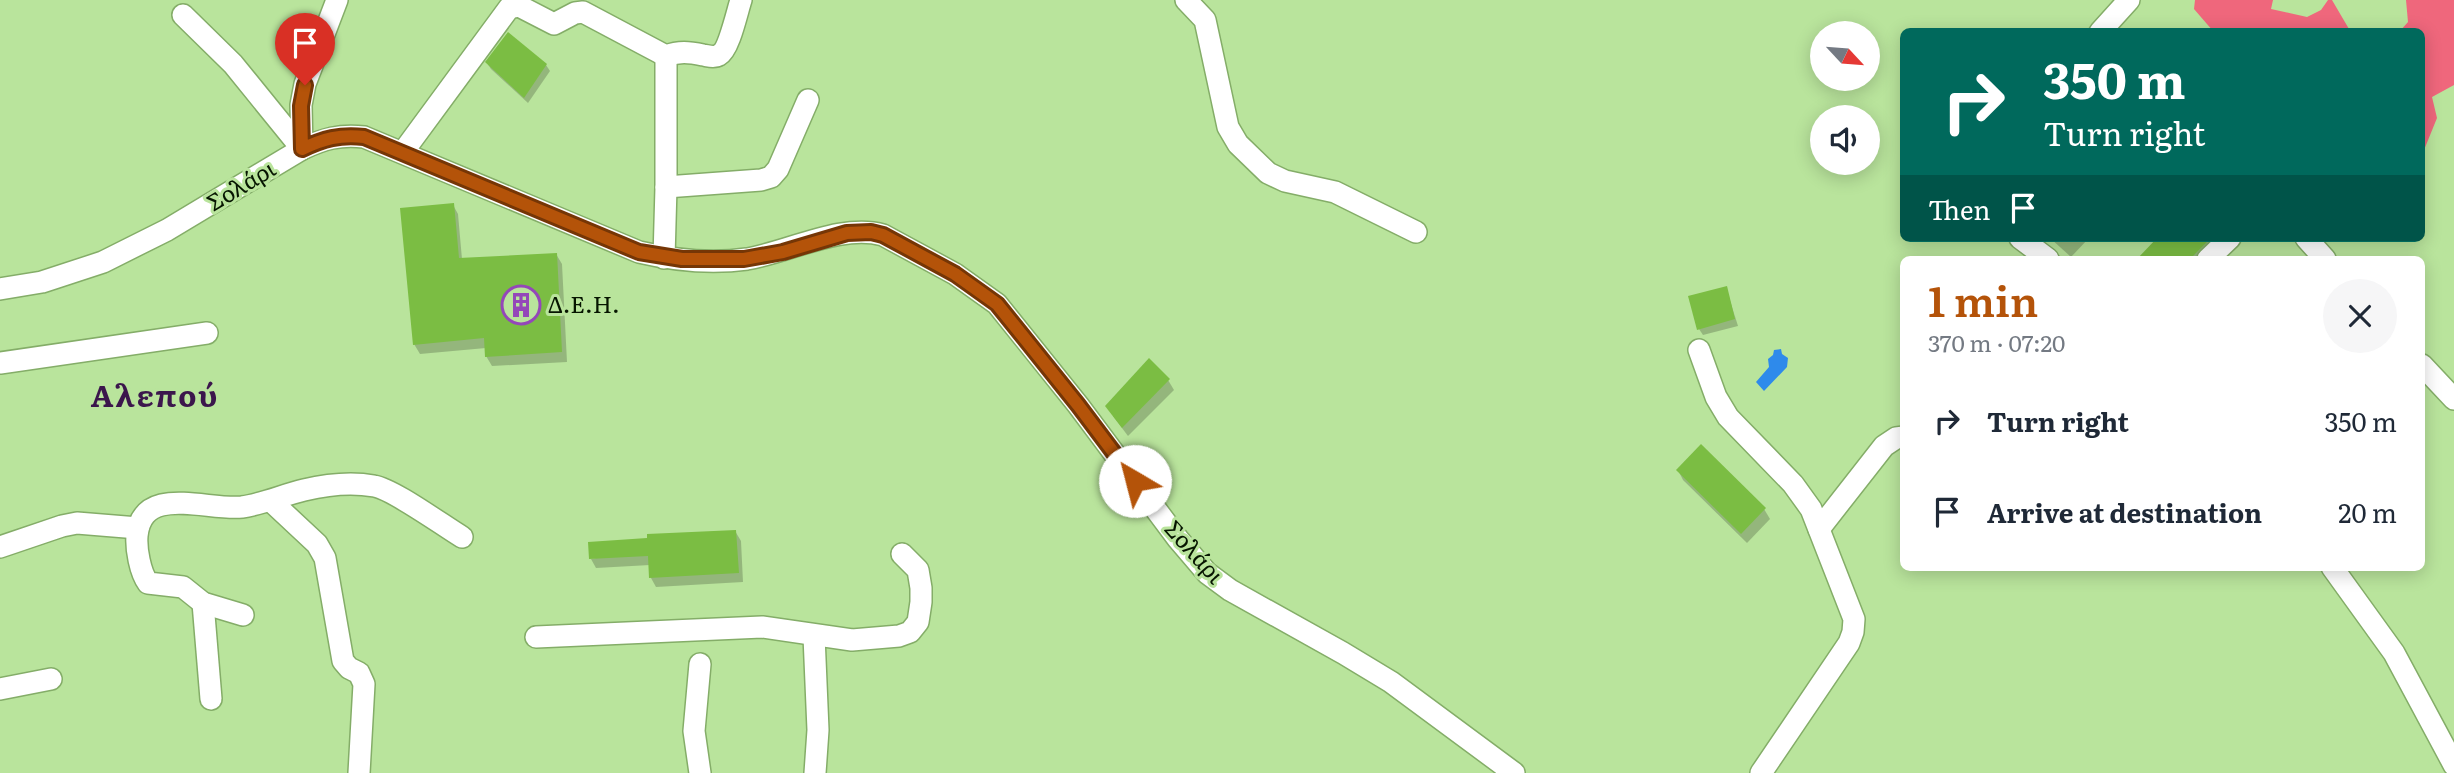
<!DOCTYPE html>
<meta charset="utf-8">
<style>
:root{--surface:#fff;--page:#f6f6f7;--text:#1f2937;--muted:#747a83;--accent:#b45309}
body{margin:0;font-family:Literata,serif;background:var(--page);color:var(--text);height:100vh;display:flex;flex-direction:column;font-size:26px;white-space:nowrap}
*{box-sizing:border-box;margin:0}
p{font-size:23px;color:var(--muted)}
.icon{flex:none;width:38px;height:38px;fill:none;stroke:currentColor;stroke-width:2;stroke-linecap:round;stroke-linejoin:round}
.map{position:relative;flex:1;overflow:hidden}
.drawer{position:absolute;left:1900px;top:256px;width:525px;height:315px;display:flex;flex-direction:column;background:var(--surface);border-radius:10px;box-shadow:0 4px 18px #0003}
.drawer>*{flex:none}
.guide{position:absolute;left:1900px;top:28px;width:525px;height:214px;border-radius:10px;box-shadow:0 4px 18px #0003;background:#00695c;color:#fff;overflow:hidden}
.needle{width:46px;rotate:116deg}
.buttons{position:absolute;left:1810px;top:21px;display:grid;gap:14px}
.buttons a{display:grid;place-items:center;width:70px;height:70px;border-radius:50%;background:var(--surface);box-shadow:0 4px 18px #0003;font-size:35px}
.pin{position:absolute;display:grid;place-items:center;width:60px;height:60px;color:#fff;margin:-72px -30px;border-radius:50% 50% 50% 0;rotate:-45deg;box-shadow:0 0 7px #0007}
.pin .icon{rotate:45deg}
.me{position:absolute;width:77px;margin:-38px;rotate:323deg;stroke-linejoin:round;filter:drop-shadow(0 0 5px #0008)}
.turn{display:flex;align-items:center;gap:24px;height:147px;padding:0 28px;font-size:32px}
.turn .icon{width:91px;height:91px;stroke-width:2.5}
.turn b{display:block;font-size:49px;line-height:60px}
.then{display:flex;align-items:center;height:66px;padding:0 28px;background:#0003;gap:14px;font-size:26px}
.round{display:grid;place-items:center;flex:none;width:74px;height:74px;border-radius:37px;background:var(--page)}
.head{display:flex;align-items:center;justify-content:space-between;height:119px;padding:0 28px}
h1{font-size:42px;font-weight:600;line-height:52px;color:var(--accent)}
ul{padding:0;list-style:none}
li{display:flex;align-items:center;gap:21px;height:91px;padding:0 28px}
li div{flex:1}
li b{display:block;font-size:26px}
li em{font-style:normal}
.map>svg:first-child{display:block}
.forest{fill:#ef677c}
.water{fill:#2e8aeb}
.shadow{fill:#0003}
.building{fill:#7bbd43}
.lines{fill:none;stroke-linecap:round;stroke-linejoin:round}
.minor-casing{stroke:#84ad68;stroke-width:24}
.minor{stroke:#fff;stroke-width:21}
.route-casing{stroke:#753606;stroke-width:18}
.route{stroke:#b45309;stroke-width:12}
.labels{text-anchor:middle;stroke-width:6;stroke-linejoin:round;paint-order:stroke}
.street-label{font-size:23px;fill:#061500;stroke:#b9e49c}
.poi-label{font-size:23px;fill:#061500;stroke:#b9e49c;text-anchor:start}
.district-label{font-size:30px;font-weight:bold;letter-spacing:2px;fill:#3b164c;stroke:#b9e49c}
</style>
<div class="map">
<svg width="2454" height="773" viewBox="0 0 2454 773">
<rect width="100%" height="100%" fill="#b9e49c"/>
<g class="forest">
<path d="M2195,0h78l-2,9 36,8 14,-7 7,-10h4l17,29 -2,3 -134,-1 -19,-22z"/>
<path d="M2406,0h48v85l-22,12 5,21 -15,37v-123l-22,-1 8,-9z"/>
</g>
<path class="water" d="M1781,349l1,5 6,4 -1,9 -23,24 -8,-9 13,-15 -1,-8 5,-4 1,-5z"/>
<g class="shadow">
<path d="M487,63l59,2 4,6 -22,32 -37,-34z"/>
<path d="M453,205l5,9 4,45 94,-5 6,10 5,98 -75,4 -6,-10v-8l-66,6 -6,-10z"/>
<path d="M2050,238h39l-18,19z"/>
<path d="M2159,238h55l4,8 -13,13h-66z"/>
<path d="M1726,288l12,38 -35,9 -4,-6z"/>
<path d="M1168,380l6,10 -46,46 -15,-20z"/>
<path d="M1678,470l86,39 6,10 -23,24 -64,-63z"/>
<path d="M735,531l6,10 2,41 -87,5 -5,-9 -1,-13 -54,3 -5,-9z"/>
</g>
<g class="building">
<path d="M508,32l39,32 -23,34 -39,-36z"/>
<path d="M454,203l5,55 98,-5 5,99 -77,5 -1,-19 -71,7 -13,-137z"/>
<path d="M2157,238h54l-21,21h-53z"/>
<path d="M1727,286l8,33 -38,11 -9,-34z"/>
<path d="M1149,358l21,21 -48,49 -17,-22z"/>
<path d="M1701,444l65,64 -25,26 -65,-64z"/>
<path d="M736,530l3,43 -90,5 -1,-22 -59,3 -1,-17 59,-4v-4z"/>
</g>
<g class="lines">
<defs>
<g id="minor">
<path d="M1186,0l19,20 23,107 10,17 30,29 17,8 50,11 81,40"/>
<path d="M183,15l50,49 69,85"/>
<path d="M2100,32l29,-32"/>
<path d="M302,149l-1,-44 4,-21 32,-84"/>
<path d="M403,152l106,-144 10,-2 35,18 21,-11 8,-1 83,44c13,-5 23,-4 37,-1 6,1 11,3 16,0 10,-5 18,-43 22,-55"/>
<path d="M666,187l95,-7 10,-3 7,-8 30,-69"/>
<path d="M2020,238l28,21"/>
<path d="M2306,238l19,21"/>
<path d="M664,258l2,-71v-131"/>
<path d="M2208,259l22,-21"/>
<path d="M0,289l42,-7 61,-20 64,-32 135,-81c21,-10 38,-15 62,-12l275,115c34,8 73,12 108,7 42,-7 95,-36 136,-24l72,39 42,30 81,101 100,134 29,34 23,17 113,63 48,29 123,91"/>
<path d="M1699,350l17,47 12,20 65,67 18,25 43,110 -1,13 -4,11 -88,130"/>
<path d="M0,363l207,-30"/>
<path d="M2422,365l32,34"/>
<path d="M271,501l46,43 8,14 18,103 6,7 10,5 5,11 -5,89"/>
<path d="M1819,529l65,-83 12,-8 8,-1"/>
<path d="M0,547l62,-21 15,-3 61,5"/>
<path d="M2332,567l62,86 60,112"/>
<path d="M203,603l8,96"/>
<path d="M243,615l-40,-12 -20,-16 -35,-4c-8,-11 -12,-34 -11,-47 5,-53 70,-25 105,-29 21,-3 41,-12 62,-17 21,-5 48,-8 70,-4 19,3 68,39 88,51"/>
<path d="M814,636l4,94 -3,43"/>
<path d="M536,637l226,-10 90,13 47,-4 11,-4 8,-10 3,-20v-14l-3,-18 -16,-16"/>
<path d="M0,689l51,-10"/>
<path d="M700,773l-6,-42 6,-67"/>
</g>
</defs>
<use href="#minor" class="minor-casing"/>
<use href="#minor" class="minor"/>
</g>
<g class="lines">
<defs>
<path id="route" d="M305,85l-4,21 1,43c21,-10 38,-15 62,-12l275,115 43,7h62l39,-7 64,-19 24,-1 12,3 72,39 42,30 81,101 57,76"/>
</defs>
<use href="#route" class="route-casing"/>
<use href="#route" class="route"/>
</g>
<defs>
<symbol id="building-ring" viewBox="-11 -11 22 22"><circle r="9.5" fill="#b9e49c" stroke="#9447b9" stroke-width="1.5"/><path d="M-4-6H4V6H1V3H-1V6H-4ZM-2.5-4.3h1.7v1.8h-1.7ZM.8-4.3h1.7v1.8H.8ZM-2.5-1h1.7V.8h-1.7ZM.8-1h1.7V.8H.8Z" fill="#9447b9"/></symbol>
</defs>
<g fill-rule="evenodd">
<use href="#building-ring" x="499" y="283" width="44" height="44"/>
</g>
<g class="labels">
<g class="street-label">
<text transform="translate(241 186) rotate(-31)" y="8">Σολάρι</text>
<text transform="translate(1194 552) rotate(48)" y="8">Σολάρι</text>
</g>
<g class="poi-label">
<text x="548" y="313">Δ.Ε.Η.</text>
</g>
<g class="district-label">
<text x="155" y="407">Αλεπού</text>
</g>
</g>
</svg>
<div class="buttons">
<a><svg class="needle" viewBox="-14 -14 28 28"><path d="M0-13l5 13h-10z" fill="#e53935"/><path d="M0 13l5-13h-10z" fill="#747a83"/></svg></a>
<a><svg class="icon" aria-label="sound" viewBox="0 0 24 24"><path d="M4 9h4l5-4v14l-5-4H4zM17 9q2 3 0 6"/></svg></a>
</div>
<div class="pin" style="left:305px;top:85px;background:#d93025"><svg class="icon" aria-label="arrive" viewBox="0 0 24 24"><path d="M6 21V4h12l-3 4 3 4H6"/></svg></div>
<svg class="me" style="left:1135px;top:481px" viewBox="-20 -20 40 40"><circle r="19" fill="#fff"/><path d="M0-13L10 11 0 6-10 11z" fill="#b45309"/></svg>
<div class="guide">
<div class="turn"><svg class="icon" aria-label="right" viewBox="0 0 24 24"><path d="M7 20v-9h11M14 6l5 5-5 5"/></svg><div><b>350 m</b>Turn right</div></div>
<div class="then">Then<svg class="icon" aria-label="arrive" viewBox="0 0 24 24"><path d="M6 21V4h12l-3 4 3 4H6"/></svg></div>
</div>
<section class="drawer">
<div class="head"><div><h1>1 min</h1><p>370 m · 07:20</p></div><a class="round"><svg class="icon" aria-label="close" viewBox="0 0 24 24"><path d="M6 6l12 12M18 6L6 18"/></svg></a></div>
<ul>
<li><svg class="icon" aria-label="right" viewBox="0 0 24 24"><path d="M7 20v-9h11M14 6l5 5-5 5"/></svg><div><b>Turn right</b></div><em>350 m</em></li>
<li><svg class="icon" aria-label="arrive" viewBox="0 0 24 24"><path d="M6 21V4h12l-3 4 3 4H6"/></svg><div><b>Arrive at destination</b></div><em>20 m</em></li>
</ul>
</section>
</div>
